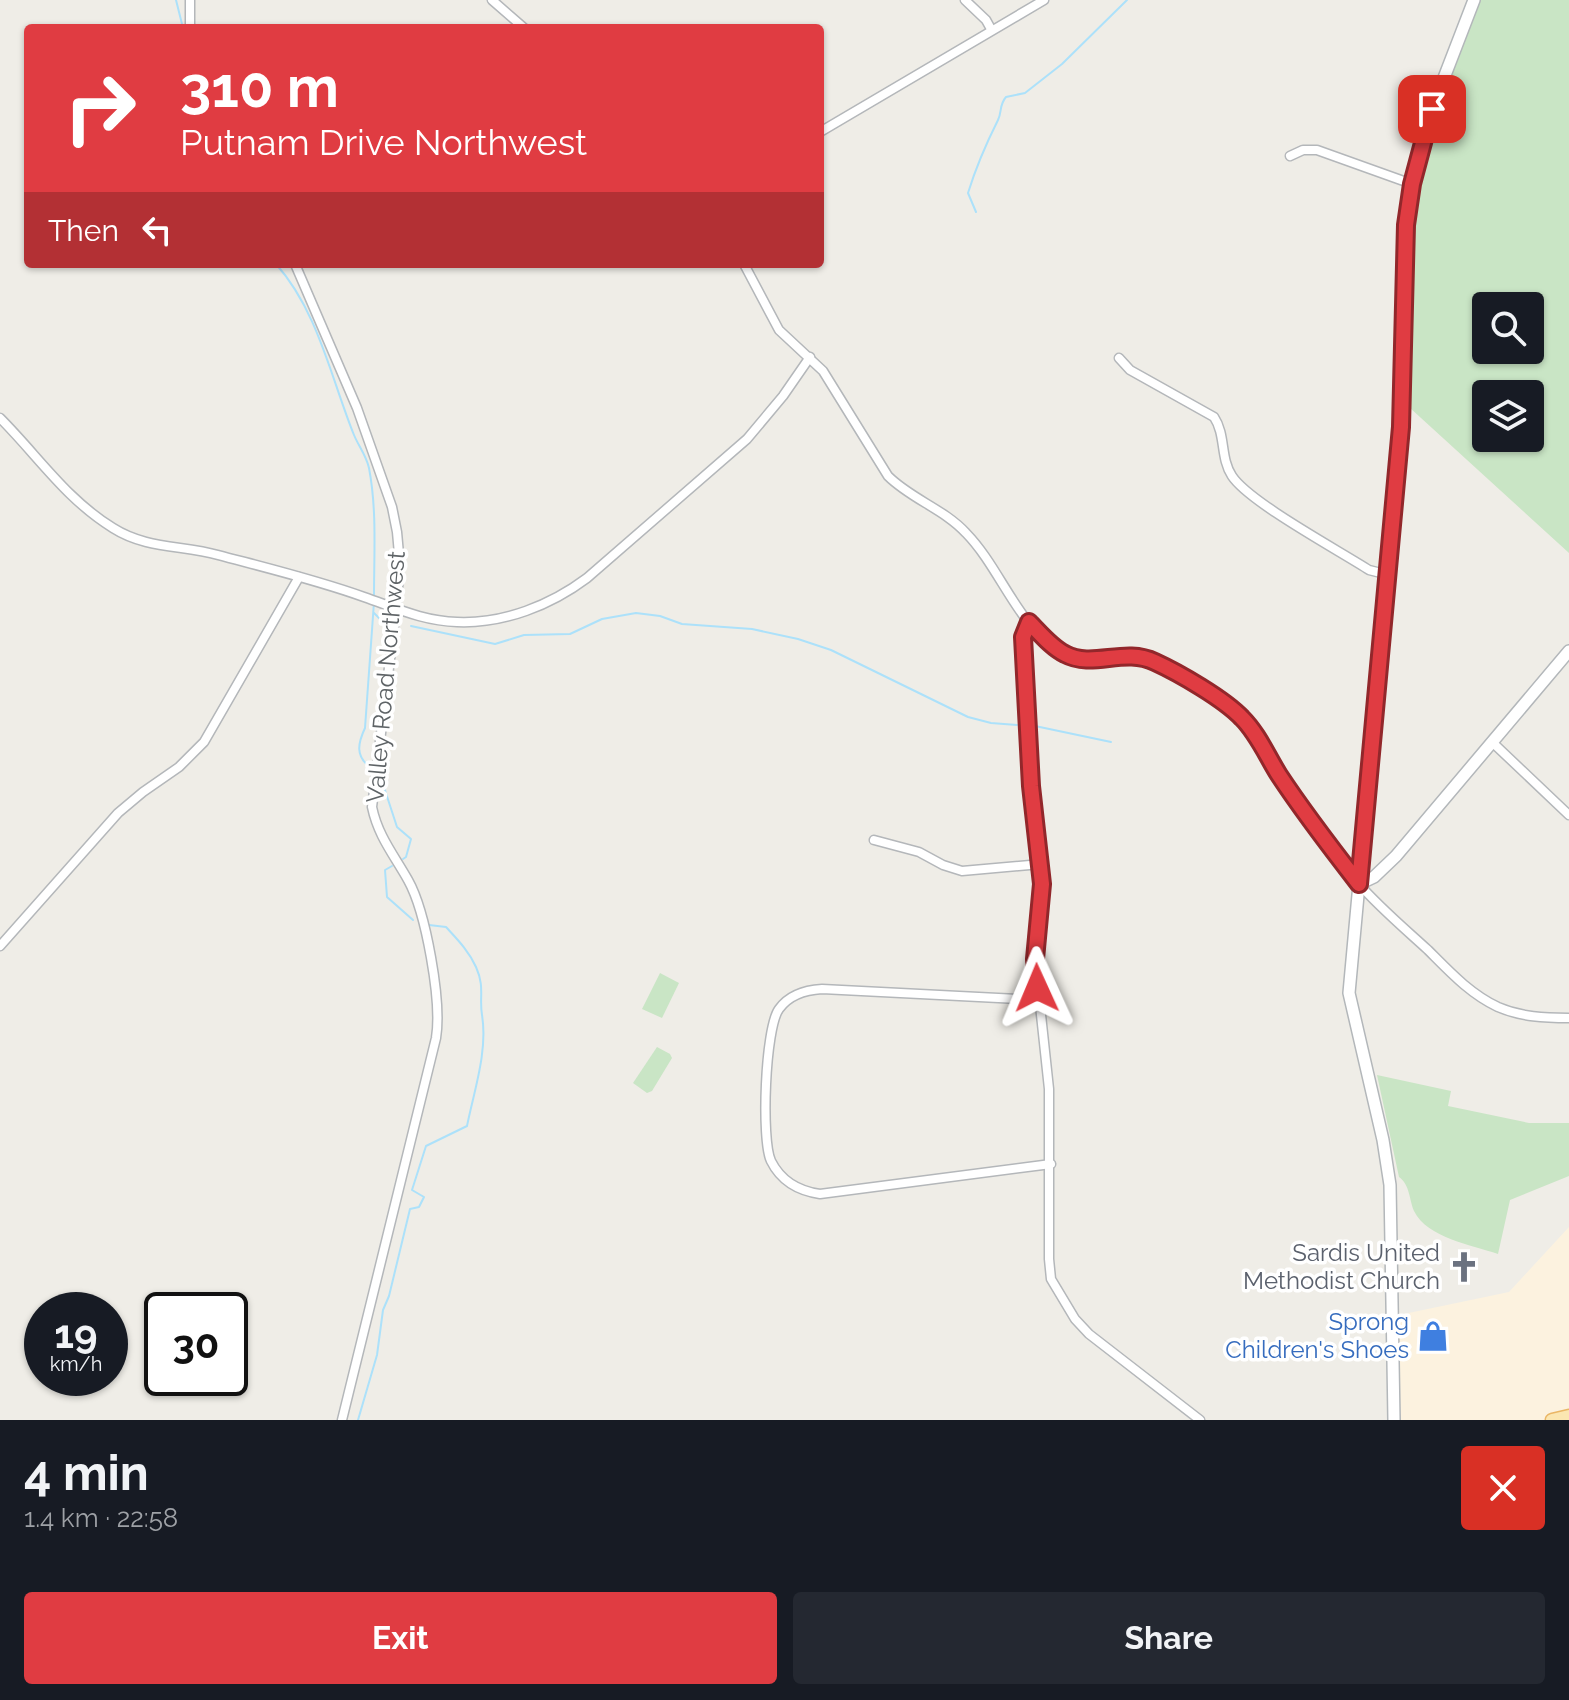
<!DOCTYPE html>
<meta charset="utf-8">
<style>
:root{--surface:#171b24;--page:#242831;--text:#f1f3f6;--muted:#9ea1a6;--accent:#e03c42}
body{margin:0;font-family:Raleway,sans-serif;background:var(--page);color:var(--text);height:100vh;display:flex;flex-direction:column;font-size:30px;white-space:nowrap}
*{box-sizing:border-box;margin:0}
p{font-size:26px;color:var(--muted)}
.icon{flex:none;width:44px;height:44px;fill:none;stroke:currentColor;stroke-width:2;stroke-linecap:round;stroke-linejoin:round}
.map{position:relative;height:1420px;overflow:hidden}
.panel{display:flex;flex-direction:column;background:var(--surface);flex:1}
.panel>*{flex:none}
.banner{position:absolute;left:24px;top:24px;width:800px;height:244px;border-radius:8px;box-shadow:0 2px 6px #0004;background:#e03c42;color:#fff;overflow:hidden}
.fabs{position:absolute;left:1472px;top:292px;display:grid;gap:16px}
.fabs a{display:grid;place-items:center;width:72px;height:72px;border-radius:8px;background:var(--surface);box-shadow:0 2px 6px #0004;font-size:40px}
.speed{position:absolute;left:24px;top:1292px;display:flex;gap:16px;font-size:40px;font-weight:700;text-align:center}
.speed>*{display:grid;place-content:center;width:104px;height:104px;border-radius:50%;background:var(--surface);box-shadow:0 2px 6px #0004;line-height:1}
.speed small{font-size:20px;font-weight:400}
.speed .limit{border:4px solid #111;border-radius:12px;background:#fff;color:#111}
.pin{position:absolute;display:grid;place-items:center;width:68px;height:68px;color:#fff;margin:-34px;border-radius:16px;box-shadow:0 4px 12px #0006}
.me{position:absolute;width:88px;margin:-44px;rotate:359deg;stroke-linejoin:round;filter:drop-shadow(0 0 6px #0008)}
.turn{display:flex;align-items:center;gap:28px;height:168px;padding:0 24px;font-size:36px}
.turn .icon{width:104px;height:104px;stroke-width:2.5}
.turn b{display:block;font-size:56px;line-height:68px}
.then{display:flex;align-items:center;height:76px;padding:0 24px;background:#0003;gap:16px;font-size:30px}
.round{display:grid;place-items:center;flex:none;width:84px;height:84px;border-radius:8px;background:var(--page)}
.summary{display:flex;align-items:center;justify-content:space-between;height:136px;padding:0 24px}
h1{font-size:48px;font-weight:700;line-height:60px}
.primary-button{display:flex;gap:16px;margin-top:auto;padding:16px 24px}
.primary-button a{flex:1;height:92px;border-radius:8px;background:var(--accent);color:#fff;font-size:32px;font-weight:700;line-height:92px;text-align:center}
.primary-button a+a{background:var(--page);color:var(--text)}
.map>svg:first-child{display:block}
.commercial{fill:#fcf2df}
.green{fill:#c9e5c5;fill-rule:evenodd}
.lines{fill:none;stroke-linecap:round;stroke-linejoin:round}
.stream{stroke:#ace1fa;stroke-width:2}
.street-casing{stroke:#b4b7ba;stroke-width:11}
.secondary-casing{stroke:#b3b7ba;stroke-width:14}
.primary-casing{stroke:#eab665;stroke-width:15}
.street{stroke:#fff;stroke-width:8}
.secondary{stroke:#fff;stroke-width:11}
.primary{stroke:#fbe6b1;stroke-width:12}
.route-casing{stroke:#92272b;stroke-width:20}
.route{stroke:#e03c42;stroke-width:14}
.labels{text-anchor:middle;stroke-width:7;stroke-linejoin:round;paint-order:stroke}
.street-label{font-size:24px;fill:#5e6366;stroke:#fff}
.worship-label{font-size:24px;fill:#5b616d;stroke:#fff;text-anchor:end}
.shop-label{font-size:24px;fill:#366cbe;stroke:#fff;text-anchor:end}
</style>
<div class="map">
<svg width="1569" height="1420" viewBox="0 0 1569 1420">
<rect width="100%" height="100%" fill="#efede7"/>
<path class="commercial" d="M1569,1227v193h-175l5,-105 110,-23z"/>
<g class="green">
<path d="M1478,0h91v553l-171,-156 10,-205 22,-94zM1486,306h44v44h-44zM1486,394h44v44h-44z"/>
<path d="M660,973l19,10 -17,35 -20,-9z"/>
<path d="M657,1047l13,7 2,4 -20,33 -5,2 -14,-10z"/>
<path d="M1377,1075l74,16 -3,15 81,17h40v53l-59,24 -12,54c-26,-9 -71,-16 -84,-43 -5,-12 -4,-26 -15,-34z"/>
</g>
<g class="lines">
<g class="stream">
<path d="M176,0l7,28"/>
<path d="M976,212l-8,-19c8,-26 18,-49 30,-73 4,-8 1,-15 8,-23l19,-4 37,-29 65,-64"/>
<path d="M276,264c42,47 55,114 78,171 5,12 12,20 15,33 8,42 5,85 5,128"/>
<path d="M374,613l6,6"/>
<path d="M411,626l84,18 29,-9 46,-1 32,-15 34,-6 24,3 22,8 70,5 46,10 33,11 137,67 23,6 26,2"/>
<path d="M1035,726l76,16"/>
<path d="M370,767c-15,-11 -12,-24 -5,-39l9,-126"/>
<path d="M380,775l17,52 14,12 -5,18 -3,2"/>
<path d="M392,866l-7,4 2,27 26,23"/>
<path d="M358,1420l19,-65 6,-45 6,-14 21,-87 9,-2 5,-10 -12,-7 14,-44 41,-20c7,-35 21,-75 15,-111 -3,-18 3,-28 -6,-48 -7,-16 -19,-28 -30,-40l-17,-2"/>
</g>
<defs>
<g id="street">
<path d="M190,0v28"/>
<path d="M492,0l32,28"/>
<path d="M965,0l21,20 5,9"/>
<path d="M820,132l224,-132"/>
<path d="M1290,156l13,-6h14l95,34"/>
<path d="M295,264l62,144 35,99 5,25 3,33 -4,45 -24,197c6,29 22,48 36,73 18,32 34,122 28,158l-94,382"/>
<path d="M744,264l35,66 44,41 65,105c23,23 56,33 78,57 36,37 51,94 98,121 23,13 47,-2 71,2 25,3 80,39 100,55 26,23 43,61 62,89 19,29 39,57 61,83 21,24 46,45 70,67 21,21 42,44 70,57 23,10 47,11 71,11"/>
<path d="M1119,358l11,12 84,47c12,18 6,41 18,59 17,26 106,74 137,94l20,5"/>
<path d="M0,418c38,38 66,81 113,110 33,21 69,17 105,27 49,13 99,25 146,42 32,11 59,24 93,25 47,2 94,-17 130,-44l160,-139 36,-43 27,-39"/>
<path d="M1029,622l-6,15 8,149 11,98 -7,75 14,130v170l2,20 24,40 14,15 111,86"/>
<path d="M1492,742l77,73"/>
<path d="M874,840l45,12 24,13 19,6 79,-7"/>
<path d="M0,946l118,-133 25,-21 36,-25 25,-25 95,-165"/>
<path d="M1038,1000l-216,-11c-17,1 -33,6 -43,20 -14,19 -18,131 -8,152 10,20 28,30 49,33l231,-30"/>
</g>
<g id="secondary">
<path d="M1359,884l15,-7 22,-21 173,-205"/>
<path d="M1394,1420l-4,-235 -7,-45 -34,-147 52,-566 5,-202 6,-41 20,-75 42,-109"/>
</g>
<path id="primary" d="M1552,1420l17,-4"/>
</defs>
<use href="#street" class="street-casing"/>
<use href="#secondary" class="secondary-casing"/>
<use href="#primary" class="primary-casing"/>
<use href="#street" class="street"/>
<use href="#secondary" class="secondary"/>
<use href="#primary" class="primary"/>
</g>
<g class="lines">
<defs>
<path id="route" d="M1037,988l-2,-29 7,-75 -11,-98 -8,-149 6,-15c11,11 22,25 36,32 28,15 59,-7 90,8 24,11 69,37 87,56 16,16 25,38 37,57 25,38 52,73 80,109l42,-457 5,-202 6,-41 20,-75"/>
</defs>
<use href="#route" class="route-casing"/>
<use href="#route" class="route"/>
</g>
<defs>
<symbol id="church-bare" viewBox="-9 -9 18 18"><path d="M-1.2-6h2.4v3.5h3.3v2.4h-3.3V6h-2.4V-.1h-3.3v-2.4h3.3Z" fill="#6b7280" stroke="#fff" stroke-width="2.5" paint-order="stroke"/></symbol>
<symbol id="shop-bare" viewBox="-9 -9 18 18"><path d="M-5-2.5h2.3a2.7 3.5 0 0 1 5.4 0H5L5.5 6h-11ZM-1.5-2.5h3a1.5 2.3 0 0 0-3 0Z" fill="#3f7fe0" stroke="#fff" stroke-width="2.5" paint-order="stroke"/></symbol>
</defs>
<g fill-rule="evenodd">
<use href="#church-bare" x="1442" y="1245" width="44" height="44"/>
<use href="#shop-bare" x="1411" y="1314" width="44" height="44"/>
</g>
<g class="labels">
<g class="street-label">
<text transform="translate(386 677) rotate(-85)" y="8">Valley Road Northwest</text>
</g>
<g class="worship-label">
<text x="1440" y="1261">Sardis United<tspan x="1440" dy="28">Methodist Church</tspan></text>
</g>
<g class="shop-label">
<text x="1409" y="1330">Sprong<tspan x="1409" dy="28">Children's Shoes</tspan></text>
</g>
</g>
</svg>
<div class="fabs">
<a><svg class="icon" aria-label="search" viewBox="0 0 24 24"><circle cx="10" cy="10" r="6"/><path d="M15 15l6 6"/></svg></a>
<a><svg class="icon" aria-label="layers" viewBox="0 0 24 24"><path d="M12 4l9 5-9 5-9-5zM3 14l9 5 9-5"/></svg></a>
</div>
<div class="speed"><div>19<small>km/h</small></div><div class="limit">30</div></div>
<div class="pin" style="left:1432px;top:109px;background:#d93025"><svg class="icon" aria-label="arrive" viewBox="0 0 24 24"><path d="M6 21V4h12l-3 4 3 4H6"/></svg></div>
<svg class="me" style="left:1037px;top:988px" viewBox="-20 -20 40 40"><path d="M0-17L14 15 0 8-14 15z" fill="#e03c42" stroke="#fff" stroke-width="4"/></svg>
<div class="banner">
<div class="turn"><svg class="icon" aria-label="right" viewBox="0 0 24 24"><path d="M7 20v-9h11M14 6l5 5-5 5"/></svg><div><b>310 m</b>Putnam Drive Northwest</div></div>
<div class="then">Then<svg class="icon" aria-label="left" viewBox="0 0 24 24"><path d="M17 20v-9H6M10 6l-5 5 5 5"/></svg></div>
</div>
</div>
<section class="panel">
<div class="summary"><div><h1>4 min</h1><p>1.4 km · 22:58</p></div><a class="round" style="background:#d93025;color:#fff"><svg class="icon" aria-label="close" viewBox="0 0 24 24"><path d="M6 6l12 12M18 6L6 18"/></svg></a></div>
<div class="primary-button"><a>Exit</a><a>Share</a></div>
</section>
